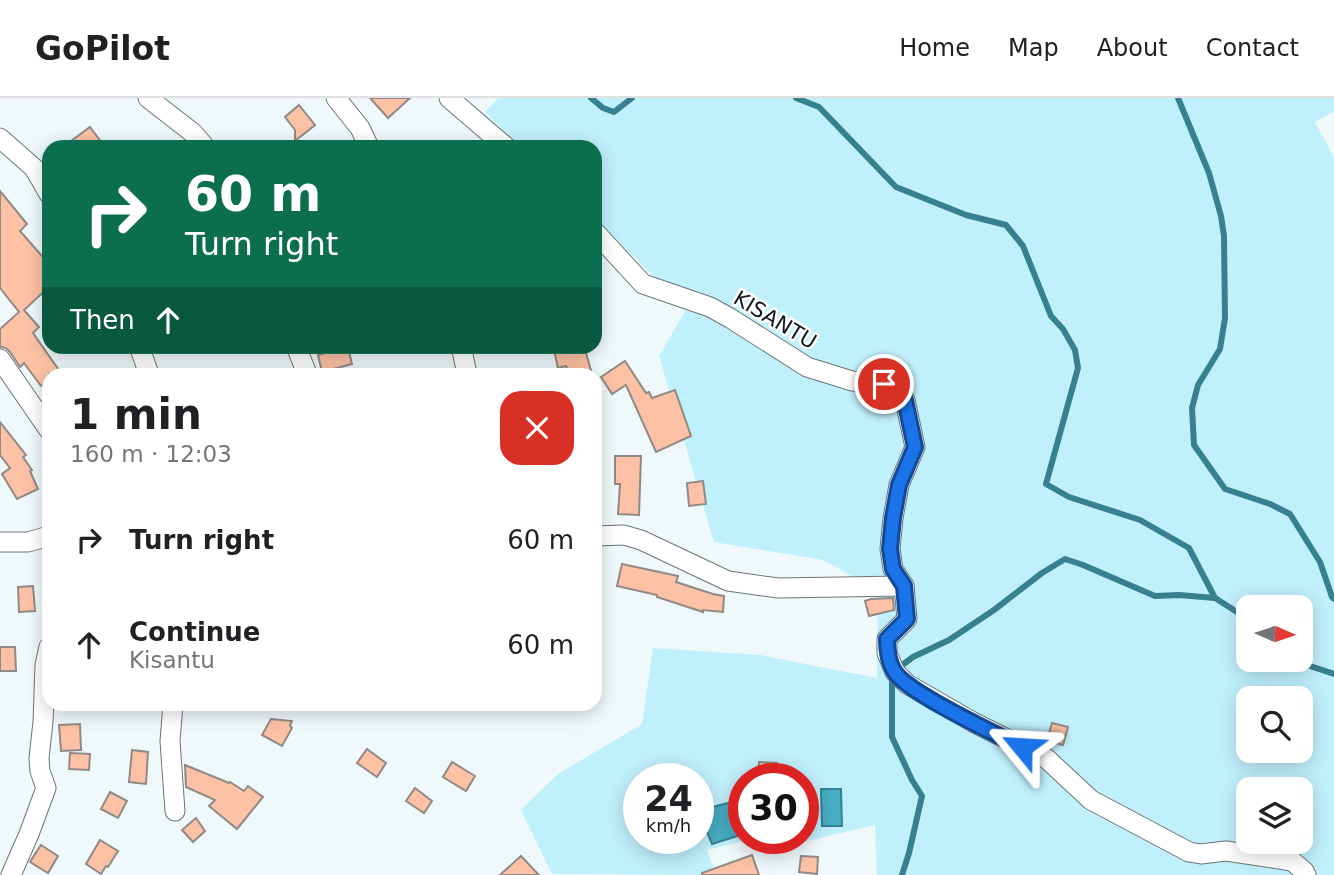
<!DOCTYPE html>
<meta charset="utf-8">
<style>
:root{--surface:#fff;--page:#f2f2f2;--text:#202124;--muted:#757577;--line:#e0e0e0}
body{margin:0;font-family:"DejaVu Sans",sans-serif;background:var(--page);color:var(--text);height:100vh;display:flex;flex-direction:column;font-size:26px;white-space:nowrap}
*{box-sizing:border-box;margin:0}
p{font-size:23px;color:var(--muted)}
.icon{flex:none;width:38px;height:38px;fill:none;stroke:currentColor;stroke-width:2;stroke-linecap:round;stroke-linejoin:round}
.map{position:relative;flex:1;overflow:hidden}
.drawer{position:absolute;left:42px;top:270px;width:560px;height:343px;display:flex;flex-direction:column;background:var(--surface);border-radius:21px;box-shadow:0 4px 18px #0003}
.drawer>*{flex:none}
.top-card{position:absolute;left:42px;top:42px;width:560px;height:214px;border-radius:21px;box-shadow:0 4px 18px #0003;background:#0b6e4f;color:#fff;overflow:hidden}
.needle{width:46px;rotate:93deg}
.tools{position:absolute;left:1236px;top:497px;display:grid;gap:14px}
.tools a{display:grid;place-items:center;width:77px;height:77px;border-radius:14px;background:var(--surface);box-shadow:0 4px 18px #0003;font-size:35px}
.speed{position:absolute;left:623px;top:665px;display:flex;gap:14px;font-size:35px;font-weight:700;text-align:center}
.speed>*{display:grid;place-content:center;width:91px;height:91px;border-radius:50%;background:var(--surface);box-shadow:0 4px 18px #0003;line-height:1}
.speed small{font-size:18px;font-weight:400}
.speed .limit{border:10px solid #d22;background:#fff;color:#111}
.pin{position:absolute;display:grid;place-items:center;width:60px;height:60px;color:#fff;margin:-30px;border:4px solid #fff;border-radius:50%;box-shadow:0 2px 7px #0007}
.me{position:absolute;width:77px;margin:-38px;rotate:297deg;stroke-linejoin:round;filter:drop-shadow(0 0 5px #0008)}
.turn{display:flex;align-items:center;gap:24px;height:147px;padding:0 28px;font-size:32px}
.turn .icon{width:91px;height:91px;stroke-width:2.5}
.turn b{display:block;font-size:49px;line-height:60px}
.then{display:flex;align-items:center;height:66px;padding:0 28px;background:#0003;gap:14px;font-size:26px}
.round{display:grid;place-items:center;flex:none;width:74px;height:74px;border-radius:21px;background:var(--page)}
.head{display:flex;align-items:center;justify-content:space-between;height:119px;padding:0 28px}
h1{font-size:42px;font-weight:700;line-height:52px}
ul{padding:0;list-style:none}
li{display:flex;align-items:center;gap:21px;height:105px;padding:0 28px}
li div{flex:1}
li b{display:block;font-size:26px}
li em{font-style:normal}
header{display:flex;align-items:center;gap:42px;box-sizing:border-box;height:98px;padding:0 35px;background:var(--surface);border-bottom:2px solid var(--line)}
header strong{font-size:33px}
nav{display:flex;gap:38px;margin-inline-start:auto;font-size:24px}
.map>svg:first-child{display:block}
.green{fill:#c0f0fc;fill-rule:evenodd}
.water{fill:#47adc4;stroke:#378090;stroke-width:2}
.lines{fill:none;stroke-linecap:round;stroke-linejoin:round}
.stream{stroke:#378090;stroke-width:6}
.building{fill:#fdc2a5;stroke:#908986;stroke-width:2}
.minor-casing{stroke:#6c7476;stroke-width:21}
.minor{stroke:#fff;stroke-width:19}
.route-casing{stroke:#114b97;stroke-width:18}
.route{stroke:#1a73e8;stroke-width:12}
.labels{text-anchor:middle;stroke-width:5;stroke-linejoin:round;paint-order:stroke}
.street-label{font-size:21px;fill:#131617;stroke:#fff}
</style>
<header>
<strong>GoPilot</strong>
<nav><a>Home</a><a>Map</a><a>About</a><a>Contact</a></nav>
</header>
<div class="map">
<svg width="1334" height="777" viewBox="0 0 1334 777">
<rect width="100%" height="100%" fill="#eff8fa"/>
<path class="green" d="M498,0h836v14l-19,10 19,35v718h-457l-2,-50 -72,17 -4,-4h4v-59h-59v59h11l-48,12 9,25 -164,-1 -31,-64 37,-36 84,-50 11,-76 107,7 117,23 1,-88 -55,-30 -109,-18 -55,-186 28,-48 -92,-89v-72h-74l-36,-35zM1248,509h52v53h-52zM1248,600h52v53h-52zM639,681h59v59h-59zM1248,691h52v53h-52z"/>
<g class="water">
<path d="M821,691h20l1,37h-20z"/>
<path d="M744,701v35l-32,10 -7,-17 -1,-18z"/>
</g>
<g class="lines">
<g class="stream">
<path d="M591,0l12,10 11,4 18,-14"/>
<path d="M796,0l23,9 77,80 70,28 40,10 17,21 28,70 12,13 12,21 3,18 -32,116 23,13 71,23 49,28 26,50 33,21"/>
<path d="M1178,0l31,75 12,43 3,20 1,82 -5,31 -22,36 -6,23 2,37 31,44 45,15 20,10 30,48 12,35 2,2"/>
<path d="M1299,562l5,4 30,10"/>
<path d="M902,777l7,-22 13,-57 -10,-16 -20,-43v-57l9,-14 12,-9 36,-17 45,-30 48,-37 23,-14 18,6 72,31 24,-1 36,3"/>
</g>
</g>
<g class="building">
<path d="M370,0h40l-22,20z"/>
<path d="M299,7l16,20 -20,16v-11l-10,-13z"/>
<path d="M90,29l15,20h-42z"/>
<path d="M0,93l27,33 -7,7 29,33v23l-25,23 15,17 -6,6 28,40 -3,1h-9v7l-8,5 -17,-23 -4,4 -10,-15 -4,-4 -6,-1v-18l19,-17 -19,-24z"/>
<path d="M553,248h31l8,28h-23l-3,-8 -8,2z"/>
<path d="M348,249l4,17 -30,8 -4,-17z"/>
<path d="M625,263l21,32 3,-1 3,6 23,-8 16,46 -35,16 -30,-67 -14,9 -11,-17z"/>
<path d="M0,324l26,33 -3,2 9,13 -2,1 8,18 -21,10 -15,-25 8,-6 -10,-13z"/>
<path d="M615,358h26l-2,59 -21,-1 2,-30h-5z"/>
<path d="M703,383l3,23 -17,2 -2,-23z"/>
<path d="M622,466l56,12 -2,6 37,12 11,2 -1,16 -20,-2v2l-46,-15v-2l-40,-9z"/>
<path d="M33,488l2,25 -16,1 -1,-25z"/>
<path d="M893,500l1,12 -25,6 -4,-15 6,-2z"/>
<path d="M0,549h15l1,24h-16z"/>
<path d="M271,621l21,2 -2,5 2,2 -10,18 -20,-11z"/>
<path d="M1052,625l16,4 -5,18 -16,-4z"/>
<path d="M80,626l1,26 -20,1 -2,-26z"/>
<path d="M367,651l19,14 -9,14 -20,-14z"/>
<path d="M132,652l16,2 -2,32 -17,-2z"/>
<path d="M70,655l20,1 -1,16 -20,-1z"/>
<path d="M452,664l23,14 -9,15 -23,-14z"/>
<path d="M759,664l18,1 -1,16h-18z"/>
<path d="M185,667l44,18 1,-1 14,9 4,-5 15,11 -26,32 -28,-23 6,-6 -29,-13z"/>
<path d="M415,690l17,13 -8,12 -18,-12z"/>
<path d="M110,694l17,9 -9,17 -17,-9z"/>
<path d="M196,720l9,13 -12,11 -11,-12z"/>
<path d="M100,742l18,11 -10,16 -2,-1 -5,8 -15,-10z"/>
<path d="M41,747l17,11 -10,17 -18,-11z"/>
<path d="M752,757l7,20h-57v-2z"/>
<path d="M521,758l18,19h-39z"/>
<path d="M801,758l17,1 -1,17 -18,-2z"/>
</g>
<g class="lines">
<defs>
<g id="minor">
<path d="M148,0l45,35 12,14"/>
<path d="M336,0l24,30 9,19"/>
<path d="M449,0l57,49"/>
<path d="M0,40l34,30 15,26"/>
<path d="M595,134l48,52 67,23 20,11 77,49 45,14 32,3 21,16 10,47 -16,38 -6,33 -3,31 3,20 11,17 3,33 -20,20v14l8,19 12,12 66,38 74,37 44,41 98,52 12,2 25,-3 66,10 12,10 2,4"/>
<path d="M139,248l10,28"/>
<path d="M296,248l11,28"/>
<path d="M461,248l6,28"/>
<path d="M0,261l49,71"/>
<path d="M595,438l29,-1 17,5 87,41 50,7 126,-2"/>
<path d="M0,444h28l21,-6"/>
<path d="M173,606l-3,37 5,70"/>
<path d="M11,777l18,-41 17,-46 -6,-17 -1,-13 4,-36 2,-57 4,-18"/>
</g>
</defs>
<use href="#minor" class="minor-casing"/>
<use href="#minor" class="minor"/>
</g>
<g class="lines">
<defs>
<path id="route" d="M884,286l21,16 10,47 -16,38 -6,33 -3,31 3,20 11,17 3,33 -20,20c0,11 1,22 7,32 13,22 102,63 128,76"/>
</defs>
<use href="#route" class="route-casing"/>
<use href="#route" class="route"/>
</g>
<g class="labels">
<g class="street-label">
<text transform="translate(775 222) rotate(31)" y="7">KISANTU</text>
</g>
</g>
</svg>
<div class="tools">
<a><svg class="needle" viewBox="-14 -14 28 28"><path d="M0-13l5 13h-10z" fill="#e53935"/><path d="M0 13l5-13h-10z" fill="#757577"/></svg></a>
<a><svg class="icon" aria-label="search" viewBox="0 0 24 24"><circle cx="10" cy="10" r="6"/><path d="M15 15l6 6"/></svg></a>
<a><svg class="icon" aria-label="layers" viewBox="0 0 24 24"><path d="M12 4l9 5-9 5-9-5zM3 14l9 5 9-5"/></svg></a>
</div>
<div class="speed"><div>24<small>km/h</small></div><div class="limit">30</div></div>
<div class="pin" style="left:884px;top:286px;background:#d93025"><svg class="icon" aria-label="arrive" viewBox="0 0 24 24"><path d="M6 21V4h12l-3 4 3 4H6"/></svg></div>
<svg class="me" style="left:1022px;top:649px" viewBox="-20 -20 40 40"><path d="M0-17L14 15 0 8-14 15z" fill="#1a73e8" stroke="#fff" stroke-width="4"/></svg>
<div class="top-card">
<div class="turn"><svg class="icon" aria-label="right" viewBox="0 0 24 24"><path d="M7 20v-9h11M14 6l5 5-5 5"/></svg><div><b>60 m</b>Turn right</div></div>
<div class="then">Then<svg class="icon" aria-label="ahead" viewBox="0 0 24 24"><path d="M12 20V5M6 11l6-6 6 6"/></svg></div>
</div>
<section class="drawer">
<div class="head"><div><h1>1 min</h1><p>160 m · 12:03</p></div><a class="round" style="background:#d93025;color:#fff"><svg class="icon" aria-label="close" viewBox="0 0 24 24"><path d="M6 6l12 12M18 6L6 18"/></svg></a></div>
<ul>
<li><svg class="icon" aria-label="right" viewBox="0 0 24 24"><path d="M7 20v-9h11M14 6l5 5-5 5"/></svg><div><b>Turn right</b></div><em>60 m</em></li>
<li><svg class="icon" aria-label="ahead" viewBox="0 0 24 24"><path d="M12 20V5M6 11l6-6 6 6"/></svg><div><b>Continue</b><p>Kisantu</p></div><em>60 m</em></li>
</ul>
</section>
</div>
